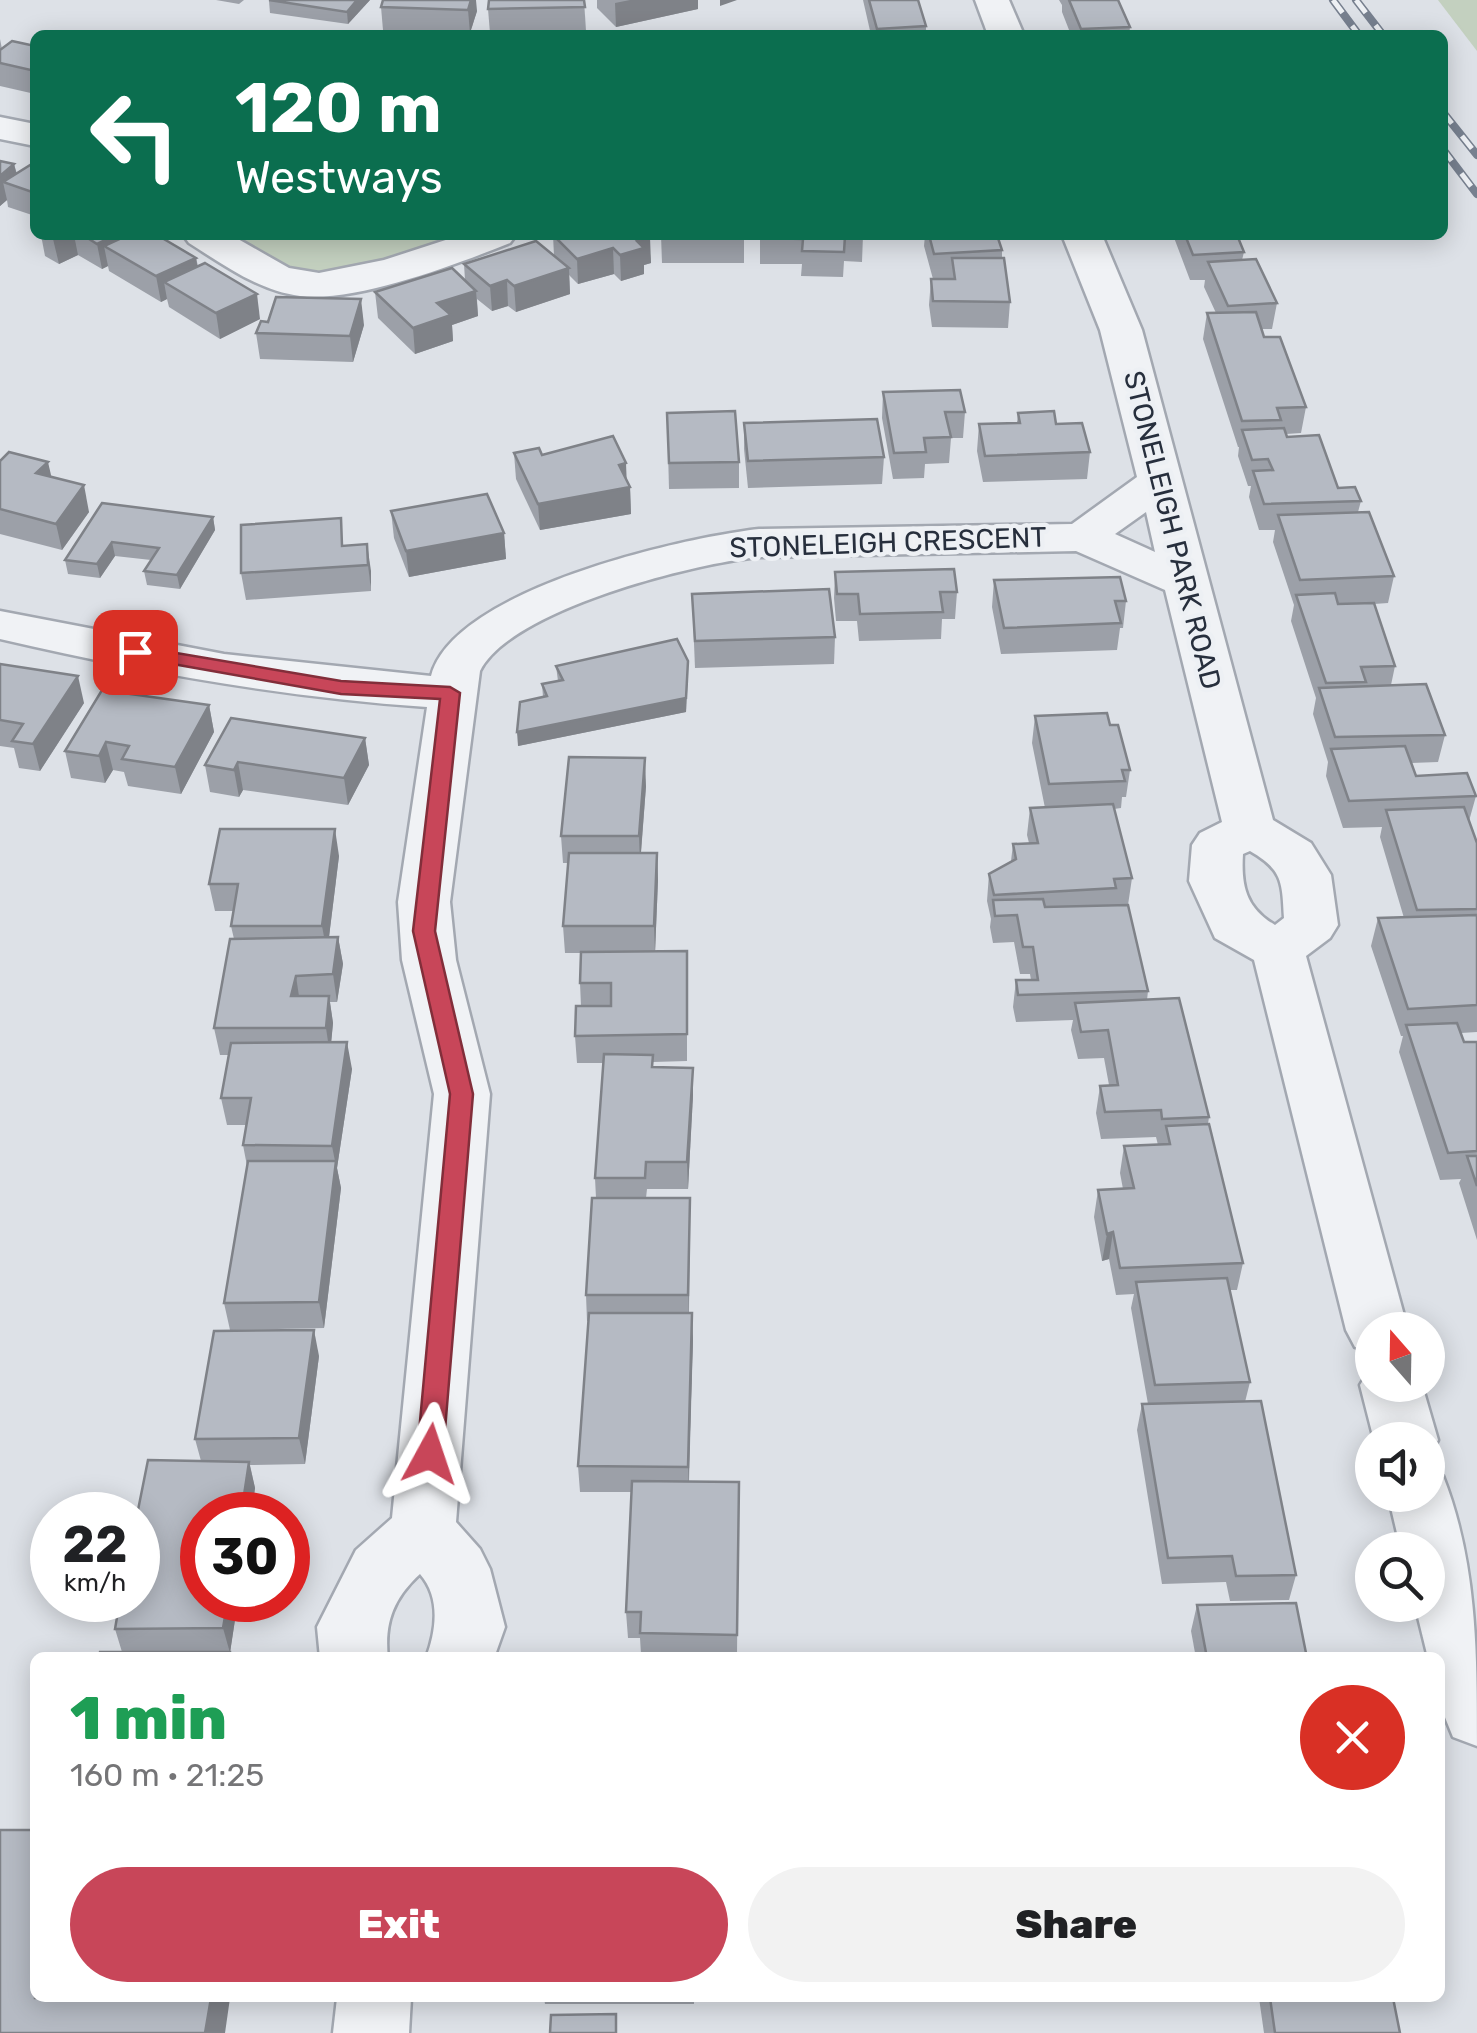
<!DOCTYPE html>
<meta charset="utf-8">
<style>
:root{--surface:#fff;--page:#f2f2f2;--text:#202124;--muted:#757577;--accent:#c84659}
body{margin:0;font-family:Rubik,sans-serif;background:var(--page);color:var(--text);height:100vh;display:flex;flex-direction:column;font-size:38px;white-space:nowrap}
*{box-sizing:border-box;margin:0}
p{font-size:32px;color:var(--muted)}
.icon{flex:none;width:55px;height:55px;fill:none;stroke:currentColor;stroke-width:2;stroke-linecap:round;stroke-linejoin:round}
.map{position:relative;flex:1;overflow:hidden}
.side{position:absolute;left:30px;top:1652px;width:1415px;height:350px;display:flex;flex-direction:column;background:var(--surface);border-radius:15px;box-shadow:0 5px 25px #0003}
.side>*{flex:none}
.guide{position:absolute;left:30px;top:30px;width:1418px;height:210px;border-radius:15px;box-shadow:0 5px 25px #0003;background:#0b6e4f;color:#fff;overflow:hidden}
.needle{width:65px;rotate:340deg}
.tools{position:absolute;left:1355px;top:1312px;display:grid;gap:20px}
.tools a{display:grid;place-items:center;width:90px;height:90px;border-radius:50%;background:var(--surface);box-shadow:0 5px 25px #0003;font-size:50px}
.speed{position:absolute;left:30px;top:1492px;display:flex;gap:20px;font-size:50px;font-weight:700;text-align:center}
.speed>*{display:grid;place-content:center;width:130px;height:130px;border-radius:50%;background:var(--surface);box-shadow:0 5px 25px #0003;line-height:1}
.speed small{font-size:25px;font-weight:400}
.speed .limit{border:15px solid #d22;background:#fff;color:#111}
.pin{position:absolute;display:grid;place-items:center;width:85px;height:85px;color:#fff;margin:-42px;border-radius:20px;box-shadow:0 5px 15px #0006}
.me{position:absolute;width:110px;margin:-55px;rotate:5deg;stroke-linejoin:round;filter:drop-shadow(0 0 8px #0008)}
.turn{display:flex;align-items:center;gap:35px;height:210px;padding:0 40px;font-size:45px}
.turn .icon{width:130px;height:130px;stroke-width:2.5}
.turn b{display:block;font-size:70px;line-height:85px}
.round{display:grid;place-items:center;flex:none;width:105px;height:105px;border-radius:52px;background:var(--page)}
.summary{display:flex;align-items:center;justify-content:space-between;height:170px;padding:0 40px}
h1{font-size:60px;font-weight:800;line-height:75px;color:#1e9e55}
.button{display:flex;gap:20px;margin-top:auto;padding:20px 40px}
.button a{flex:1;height:115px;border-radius:60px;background:var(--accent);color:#fff;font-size:40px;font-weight:800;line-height:115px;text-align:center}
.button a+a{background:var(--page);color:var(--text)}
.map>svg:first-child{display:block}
.green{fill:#c3d0bf}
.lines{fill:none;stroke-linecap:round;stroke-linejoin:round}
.street-casing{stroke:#a3a8b1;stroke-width:5}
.street{fill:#f0f2f5;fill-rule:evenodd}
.rail-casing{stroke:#77808f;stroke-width:8}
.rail{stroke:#edf0f4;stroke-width:5;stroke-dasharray:16;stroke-linecap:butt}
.wall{fill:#9ca0a8}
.shaded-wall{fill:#7f8288}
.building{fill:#b5bac3;stroke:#7f8288;stroke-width:2.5}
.route{fill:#c84659;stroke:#822e3a;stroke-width:2.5}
.labels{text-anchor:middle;stroke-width:9;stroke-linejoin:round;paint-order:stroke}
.street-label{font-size:28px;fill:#272f3d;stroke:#edf0f4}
</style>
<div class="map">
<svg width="1477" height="2033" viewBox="0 0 1477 2033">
<rect width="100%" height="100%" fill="#dde1e7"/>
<g class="green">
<path d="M1438,0h39v51z"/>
<path d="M233,235h235c-46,14 -126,50 -174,34 -21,-8 -41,-22 -61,-34z"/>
</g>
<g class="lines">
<defs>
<g id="street">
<path d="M975,0h34l15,35h-36z"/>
<path d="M0,117l35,7v22l-35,-7z"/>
<path d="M183,235h48l58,33 30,5 65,-13 77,-25h55l-6,8c-53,21 -154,60 -210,53 -41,-5 -76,-31 -111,-53z"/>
<path d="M1062,235h40l40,95 131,490 38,23 20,32 7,50 -8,13 -24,18 102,374h-36v23l-17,-6 -9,-17 -92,-370 -39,-22 -26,-57 3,-36 8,-12 22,-11 -57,-232 -89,-39 -317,6c-65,6 -249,53 -279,114l-30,231 6,58 34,134 -34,428 24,27 10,20 15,58 -11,31h-68c10,-27 15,-60 -6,-84 -26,24 -36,48 -32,84h-68l-3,-31 39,-77 36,-32 42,-424 -32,-134 -4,-58 29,-195c-145,-10 -286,-35 -427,-68v-28l224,43 207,22c22,-86 249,-138 328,-147l313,-5 65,-47 -37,-147zM1146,512l9,40 -40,-18zM1250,851c33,19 32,31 34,67l-9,7c-29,-17 -34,-39 -32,-71z"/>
<path d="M1372,1366v19h50l16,55 -10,19v-19h-54l-14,-55z"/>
<path d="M1428,1470l15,6c34,86 34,177 34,270l-24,-9 -13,-32v-47h-12l-13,-53h13v-55h-27l-13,-55h40z"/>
<path d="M337,1998h74l-2,35h-76z"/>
</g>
</defs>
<use href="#street" class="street-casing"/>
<use href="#street" class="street"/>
<defs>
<g id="rail">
<path d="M1333,0l26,35"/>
<path d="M1356,0l27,35"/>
<path d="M1442,111l35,44"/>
<path d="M1442,148l35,46"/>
</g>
</defs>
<use href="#rail" class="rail-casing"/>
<use href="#rail" class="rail"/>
</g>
<g class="wall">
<path d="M216,0h28l-5,4z"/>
<path d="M370,0l-22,24 -78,-11 -1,-12z"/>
<path d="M383,0l94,11 -7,22 -87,-3 -2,-23z"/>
<path d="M584,0l2,31 -96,2 -2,-24z"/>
<path d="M597,0h101v9l-82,18 -19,-19z"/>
<path d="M863,0h55l8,26v9h-55z"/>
<path d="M1059,0h59l12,27 -1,8h-58l-9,-23v-7z"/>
<path d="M0,39l2,10 33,-3v48l-35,-8z"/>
<path d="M0,161l14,3 3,10 18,-12v54l-27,-9 -1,-7 -7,6z"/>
<path d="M41,235h116l39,23 2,8 62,53 -40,20 -51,-32 -2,-8 -6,3 -52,-31 -1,-5 -6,3 -24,-14 -19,9 -14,-8z"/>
<path d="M553,235h95l3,28 -7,2v9l-23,7 -7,-7 -36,10 -9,-9 1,19 -54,18 -8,-6 -16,5 -15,-12 1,17 -26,9 1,16 -38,13 -37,-36 -3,-26 90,-12 -1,-16 90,-8z"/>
<path d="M661,235h83v28h-82z"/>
<path d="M760,235h103l-1,27 -18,-1 -1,16 -42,-1 1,-12h-42z"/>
<path d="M925,235h72l5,15v8l8,44 -2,26 -76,-1 -3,-22 2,-26h20v-1l-18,1 -9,-33z"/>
<path d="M1173,235h64l7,17 -2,8 35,43 -5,26h-11l3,8 42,70 -5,26 -15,1 1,3 51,51 23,13 -3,11 36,64 -6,27 -14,1 21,62 -4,19 54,50 -7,27 -27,1 5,13 60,20 -7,25 8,22v189l-16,1 3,9h13v198l-18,-57 2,-4 -21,1 -41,-128 4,-16h-2l-30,-90 7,-28h26l-24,-81 2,-10 -39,1 -17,-52 2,-14 -15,-48 3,-16 -25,-77 3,-16 -21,-63 2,-12h-16l-10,-33 2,-11h-3l-10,-30 1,-9h-1l-35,-108 4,-26h9l-12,-26 1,-7h-15z"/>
<path d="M268,322l96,3 -11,37 -93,-3 -4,-26z"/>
<path d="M883,392l82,20 -2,26h-12l-2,25 -24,1 -1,14 -31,1 -11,-61z"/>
<path d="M667,413l72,49v26l-70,1z"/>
<path d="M1018,413l38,11 34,28 -3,27 -104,3 -6,-31 2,-27 38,-1z"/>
<path d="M744,423l140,34 -2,27 -134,4 -4,-39z"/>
<path d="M514,453l28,2 88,32 1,27 -91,16 -24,-51z"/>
<path d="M0,461l51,16 38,35 -27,38 -62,-16z"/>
<path d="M102,503l111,14 2,13 -35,59 -33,-4 -3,-14 7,-11 -36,-4 -15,22 -32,-4 -3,-14z"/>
<path d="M391,511l113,22 2,26 -97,18 -15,-39z"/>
<path d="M367,544l4,47 -125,9 -5,-27 104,-27z"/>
<path d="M835,572l122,20 -2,27h-13l-1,20 -82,2 -2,-20h-21l-2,-23z"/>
<path d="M994,580l132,21 -3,27h-3l-3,22 -116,4 -9,-47z"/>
<path d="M692,594l143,43 -1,27 -139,4z"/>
<path d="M0,664l84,39 -44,68 -21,-3 -5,-20 -14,-2z"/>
<path d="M556,666l132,9 -2,37 -168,34 25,-49 -1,-13 16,-3z"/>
<path d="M209,705l5,27 -33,62 -53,-8 -4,-14 -11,-2 -8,13 -34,-5 -6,-27z"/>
<path d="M1035,716l75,9 20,45 -4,27h-4l-1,11 -7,1 18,69 -4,27 20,86 -1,9 62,117 -1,7 35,139 -6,27h-7l20,92 -5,20 51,173 -7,25 -59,1 -4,-19 -64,2 -25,-154 5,-26h6l-17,-96 3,-14 -18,1 -7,-36 -7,2 -8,-44 4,-27 25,-1 -3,-16 4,-27 34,-1 -2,-8 -55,2 -5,-26 4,-27 9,-1 -5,-27 -26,1 -7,-29 2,-10 -57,2 -3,-15 3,-27h15l-1,-6h-10l-6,-32 -21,1 -3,-16 1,-8 -4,-18 2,-27 22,-13 2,-17 16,-1 -2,-8 3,-27h15l-13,-65z"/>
<path d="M365,738l4,27 -21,40 -105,-15 -4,7 -29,-5 -5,-27z"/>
<path d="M646,786l-5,67h16l1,27 -3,72 32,-1v110l-34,1v5l40,28 -5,94h-41l-1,9 44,27 -1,88 4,27 -4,142h50l-2,172h-96l-1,-16h-12l-2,-26 6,-120h-52l-2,-26 11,-145h-2l-1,-26 10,-97 -1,-20 8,-115h-26l-2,-27 6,-30 -1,-23 1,-30h-16l-2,-27 5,-63h-5l-2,-27z"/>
<path d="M339,856l-10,81h9l5,27 -6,38h-7l3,21 -2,19 21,27 -15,99 4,20 -17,140 -94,2 -6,-27 23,-137 -4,-21 3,-20h-19l-6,-27 8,-43h-9l-6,-27 20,-89 -3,-13 3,-15h-19l-6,-27z"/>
<path d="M319,1356l-14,108 -55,1 5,23 -4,27h-49l36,85 -8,52h-108l-7,-23 86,-168 -6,-22z"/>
<path d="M1197,1605l110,53h-111l-5,-27z"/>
<path d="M544,1998h150v6h-149z"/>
<path d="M1259,1998h134l7,35h-136z"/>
</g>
<g class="shaded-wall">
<path d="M357,0h13l-22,24 -1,-12z"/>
<path d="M471,0h5l1,11 -7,22 -2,-23z"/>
<path d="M630,0h68v9l-82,18 -1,-24z"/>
<path d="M720,0h17l-17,6z"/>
<path d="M14,164l6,24 -17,-6 4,18 -7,6v-30z"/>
<path d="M61,235h13l4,20 -19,9 -6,-25z"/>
<path d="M116,235h25l-37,11 4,20 -6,3 -5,-25z"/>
<path d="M650,237l1,26 -7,2v9l-23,7 -1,-26 17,-14z"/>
<path d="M613,248l1,26 -36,10 -1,-25z"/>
<path d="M196,258l4,25 -36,-1 3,17 -6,3 -5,-26z"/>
<path d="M569,268l1,26 -54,18 -2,-26z"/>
<path d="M507,280l1,26 -16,5 -2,-25z"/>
<path d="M476,291l2,25 -26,9 1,16 -38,13 -2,-26 24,-25z"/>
<path d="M257,294l3,25 -40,20 -4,-26z"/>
<path d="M361,299l3,26 -11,37 -3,-26z"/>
<path d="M48,462l6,26 -18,-15z"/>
<path d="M626,463l1,25 3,-1 1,27 -91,16 -2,-26 81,-39z"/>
<path d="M84,485l5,27 -27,38 -6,-26z"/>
<path d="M213,517l2,13 -35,59 -3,-14z"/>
<path d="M504,533l2,26 -97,18 -3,-26z"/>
<path d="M112,542l3,14 -15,22 -3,-14z"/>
<path d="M367,544l4,27v20l-3,-26z"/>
<path d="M688,661l-2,51 -168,34 -1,-14z"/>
<path d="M78,676l6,27 -44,68 -7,-27z"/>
<path d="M209,705l5,27 -33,62 -6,-27z"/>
<path d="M365,738l4,27 -21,40 -4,-27z"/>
<path d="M106,742l7,28 -8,13 -6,-27z"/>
<path d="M645,758l1,28 -6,78 -1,-28z"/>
<path d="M238,762l5,28 -4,7 -5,-27z"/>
<path d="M335,829l4,27 -12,97 -5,-27z"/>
<path d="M657,853l1,27 -3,73 -1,-27z"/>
<path d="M338,937l5,27 -6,38 -4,-28z"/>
<path d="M296,976l4,27 -9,-7z"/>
<path d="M329,996l4,27 -3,32 -4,-27z"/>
<path d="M347,1042l5,27 -15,99 4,20 -17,140 -5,-26 17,-136 -4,-20z"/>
<path d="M693,1068v27l-5,94 -1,-27z"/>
<path d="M690,1198v27l-2,96v-26z"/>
<path d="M1113,1232l-4,27 -7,2 5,-27z"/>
<path d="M692,1313l1,27 -5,153v-26z"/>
<path d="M314,1330l5,26 -14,108 -6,-26z"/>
<path d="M249,1462l6,26 -4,27h-10z"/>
<path d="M228,1600h10l-8,53 -7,-25z"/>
<path d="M211,1998h19l-5,35h-20z"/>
</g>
<g class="building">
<path d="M269,0h88l-10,12z"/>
<path d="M383,0h88l-3,10 -87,-3z"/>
<path d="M489,0h95l1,7 -97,2z"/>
<path d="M869,0h49l8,26 -49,3z"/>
<path d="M1069,0h49l12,27 -49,2z"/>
<path d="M12,41l23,5v25l-35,-8v-13z"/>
<path d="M0,161l14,3 -14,12z"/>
<path d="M35,162v31l-32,-11z"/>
<path d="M83,235h33l-19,9z"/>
<path d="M128,235h29l39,23 -40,18 -52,-30z"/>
<path d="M553,235h95l2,2 -13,4 7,7 -24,7 -7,-7 -36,11z"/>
<rect x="661" y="235" width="83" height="3"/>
<path d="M760,235h103l-18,1 -1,16 -42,-1 1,-12 -43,-1z"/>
<path d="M929,235h68l5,15 -68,4z"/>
<path d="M1185,235h52l7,17 -51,3z"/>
<path d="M536,241l33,27 -55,18 -7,-6 -17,6 -26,-22z"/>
<path d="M952,258h52l6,44 -77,-1 -2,-22h24z"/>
<path d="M1256,259l21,44 -49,3 -20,-44z"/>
<path d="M205,263l52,31 -41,19 -52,-31z"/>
<path d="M452,268l24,23 -39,12 14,12 -38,13 -38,-36z"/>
<path d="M276,297l85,2 -11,37 -94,-3 5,-12 7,1z"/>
<path d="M1256,312l8,25h16l26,70 -29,1 4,12 -39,1 -35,-108z"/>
<path d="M960,390l5,22h-20l6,25 -27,1 2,14 -32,1 -11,-61z"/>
<path d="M735,411l4,51 -70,1 -2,-50z"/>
<path d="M1054,411l2,13 26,-1 8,29 -105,4 -6,-32 41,-1 -2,-10z"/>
<path d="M877,419l7,38 -136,4 -4,-38z"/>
<path d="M1284,428l3,9 32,-2 19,53 17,-1 6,14 -97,3 -11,-33 20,-1 -5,-11 -16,1 -10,-30z"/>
<path d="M613,436l13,27 -7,2 11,22 -92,17 -24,-51 25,-5 3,7z"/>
<path d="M9,452l39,10 -12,11 48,12 -28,39 -56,-15v-48z"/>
<path d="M487,494l17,39 -98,18 -15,-40z"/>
<path d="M102,503l111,14 -36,58 -33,-4 15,-23 -47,-6 -15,22 -32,-4z"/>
<path d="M1369,512l25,64 -94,4 -22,-65z"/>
<path d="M341,518l1,28 25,-2 1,21 -127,8v-48z"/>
<path d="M954,569l3,23h-17l3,20 -83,2 -2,-20h-21l-2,-22z"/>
<path d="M1120,577l6,24h-11l6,22 -117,5 -10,-48z"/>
<path d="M829,589l6,48 -140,4 -3,-47z"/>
<path d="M1335,593l3,11 36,-1 21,63 -34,1 5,15 -40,1 -30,-88z"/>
<path d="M677,639l11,22 -2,37 -169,34 3,-30 27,-6 -5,-12 21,-4 -7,-14z"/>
<path d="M0,664l78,12 -45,68 -21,-3 11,-17 -23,-4z"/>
<path d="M1426,684l19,51 -110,2 -16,-49z"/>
<path d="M102,690l107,15 -34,62 -53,-8 7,-13 -23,-4 -7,14 -34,-5z"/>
<path d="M1107,713l3,12h8l12,45h-8l3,11 -76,3 -14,-68z"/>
<path d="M231,718l134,20 -21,40 -106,-16 -4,8 -29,-5z"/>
<path d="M1405,746l11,30 51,-3 9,23 -127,5 -18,-52z"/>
<path d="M569,757l76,1 -6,78h-78z"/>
<path d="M1113,804l19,74 -18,1 2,9 -122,7 -5,-21 27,-15 -3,-15 25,-1 -8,-35z"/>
<path d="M1464,807l13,36v66l-60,1 -31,-100z"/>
<path d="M220,829h115l-13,97h-91l7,-42h-29z"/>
<path d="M569,853h88l-3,73h-91z"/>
<path d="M1043,899l2,8 83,-2 20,86 -130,4 -2,-15h22l-5,-33h-10l-6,-32 -22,1 -2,-16z"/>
<path d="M1477,915v90l-69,4 -30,-91z"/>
<path d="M338,937l-5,37 -37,2 -5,20h38l-3,32h-112l16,-89z"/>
<path d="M687,951v83l-112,2 1,-30h35v-23h-31l1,-31z"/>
<path d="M1179,998l30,119 -47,2 -1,-9 -56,2 -5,-26 18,-1 -10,-55 -27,2 -6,-29z"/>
<path d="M1457,1023l7,19h13v109l-29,2 -42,-128z"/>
<path d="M347,1042l-15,104 -89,-1 8,-47h-30l10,-55z"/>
<path d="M604,1054l49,1 -1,12 41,1 -6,94h-41l-1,16h-50z"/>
<path d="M1209,1124l34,139 -123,5 -7,-36 -6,2 -9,-44 36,-2 -10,-42 46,-2 -4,-18z"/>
<path d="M1467,1156h10v30z"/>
<path d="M248,1161h88l-17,141 -95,1z"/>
<path d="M592,1198h98l-2,97h-102z"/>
<path d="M1227,1278l23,104 -95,3 -19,-103z"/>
<path d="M589,1313h103l-4,154 -110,-1z"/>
<path d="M314,1330l-15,108 -104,1 19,-108z"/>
<path d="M1261,1401l35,174 -60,1 -4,-20 -64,2 -26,-154z"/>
<path d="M148,1460l101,2 -8,53h-39v85h26l-5,28 -108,1 5,-29h18l-1,-85z"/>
<path d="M632,1481l107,1 -2,153 -97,-2 1,-21h-15z"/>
<path d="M1296,1603l11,55h-100l-10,-53z"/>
<path d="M100,1652h130v6h-131z"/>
<rect x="626" y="1654" width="127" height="4"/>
<path d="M0,1830h35v168h176l-6,35h-205z"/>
<path d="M1270,1998h123l7,35h-125z"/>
<path d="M616,2014v19h-66l1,-18z"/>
</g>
<path class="route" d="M135,646l206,35 109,6 10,6 -25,238 38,163 -30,360 -4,8 -9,4 -9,-4 -4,-8 33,-360 -37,-163 27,-232 -99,-5 -213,-38 -3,-4z"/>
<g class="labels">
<g class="street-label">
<text transform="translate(1173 530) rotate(76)" y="10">STONELEIGH PARK ROAD</text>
<text transform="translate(888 542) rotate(-2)" y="10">STONELEIGH CRESCENT</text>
</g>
</g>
</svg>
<div class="tools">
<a><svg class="needle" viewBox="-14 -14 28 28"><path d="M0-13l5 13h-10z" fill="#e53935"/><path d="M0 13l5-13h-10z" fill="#757577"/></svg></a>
<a><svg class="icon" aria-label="sound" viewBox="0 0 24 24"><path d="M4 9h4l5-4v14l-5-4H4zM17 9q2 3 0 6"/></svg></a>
<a><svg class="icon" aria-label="search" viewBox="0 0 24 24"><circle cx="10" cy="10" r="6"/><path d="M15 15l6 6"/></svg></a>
</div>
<div class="speed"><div>22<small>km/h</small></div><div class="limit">30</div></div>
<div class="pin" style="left:135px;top:652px;background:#d93025"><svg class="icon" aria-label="arrive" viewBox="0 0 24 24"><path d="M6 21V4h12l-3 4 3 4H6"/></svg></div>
<svg class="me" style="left:430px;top:1454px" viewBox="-20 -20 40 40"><path d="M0-17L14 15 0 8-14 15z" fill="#c84659" stroke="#fff" stroke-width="4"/></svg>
<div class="guide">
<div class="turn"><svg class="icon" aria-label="left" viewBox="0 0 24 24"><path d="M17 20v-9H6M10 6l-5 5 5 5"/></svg><div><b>120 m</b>Westways</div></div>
</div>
<section class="side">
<div class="summary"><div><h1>1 min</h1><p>160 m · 21:25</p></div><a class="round" style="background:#d93025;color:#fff"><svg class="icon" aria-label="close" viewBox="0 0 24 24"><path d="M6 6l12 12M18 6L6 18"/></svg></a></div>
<div class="button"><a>Exit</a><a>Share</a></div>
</section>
</div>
